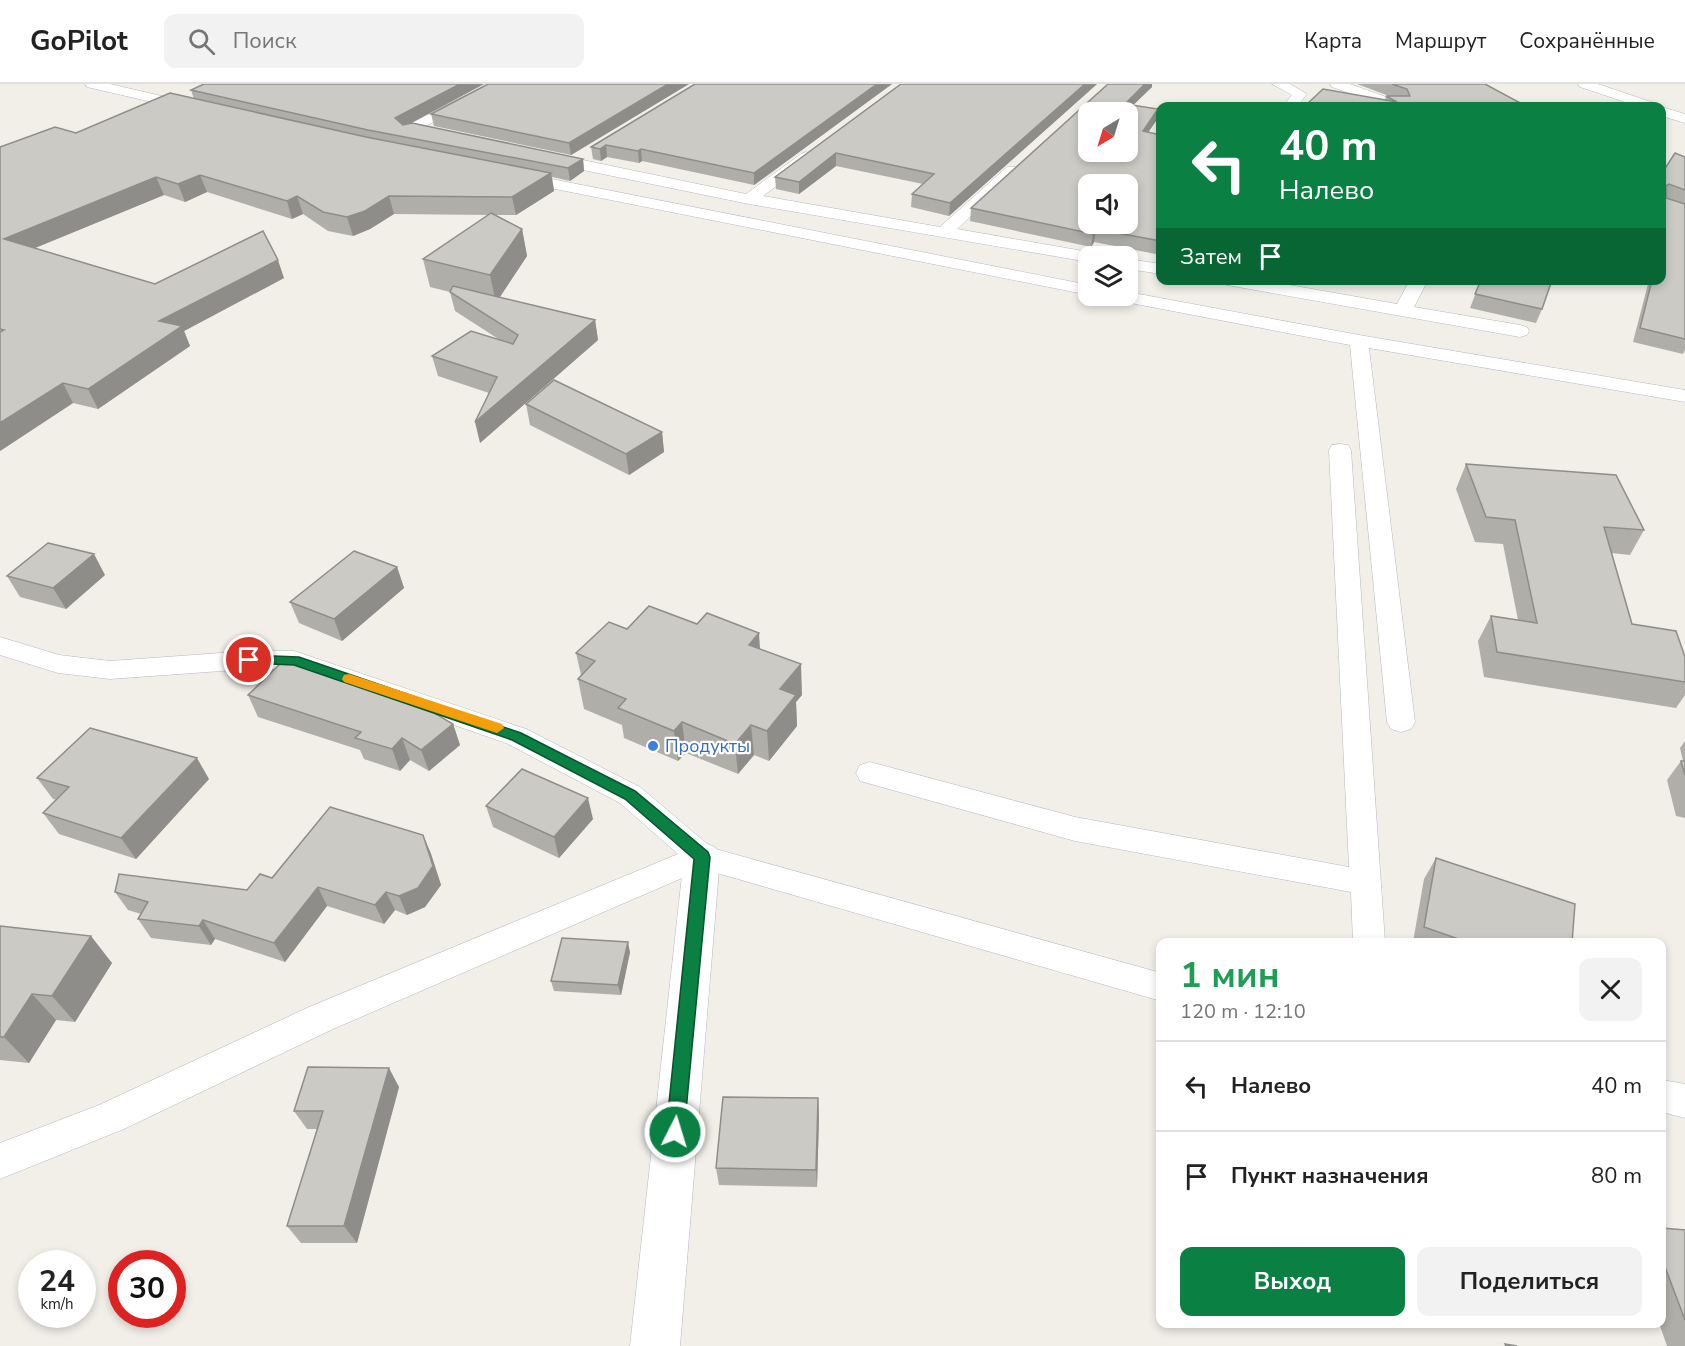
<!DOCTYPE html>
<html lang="ru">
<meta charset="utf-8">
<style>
:root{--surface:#fff;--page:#f2f2f2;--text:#222;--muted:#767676;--line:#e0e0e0;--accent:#0b8043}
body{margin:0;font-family:"Nunito Sans",sans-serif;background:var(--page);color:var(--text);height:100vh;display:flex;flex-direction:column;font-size:22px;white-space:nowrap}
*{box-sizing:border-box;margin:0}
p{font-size:20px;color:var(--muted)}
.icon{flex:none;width:33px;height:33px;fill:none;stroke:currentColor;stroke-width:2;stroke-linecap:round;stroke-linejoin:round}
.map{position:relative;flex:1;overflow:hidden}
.side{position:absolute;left:1156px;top:854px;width:510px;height:390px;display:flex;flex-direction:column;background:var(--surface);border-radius:12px;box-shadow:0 3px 9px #0003}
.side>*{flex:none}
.top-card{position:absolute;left:1156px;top:18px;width:510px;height:183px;border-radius:12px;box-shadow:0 3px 9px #0003;background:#0b8043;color:#fff;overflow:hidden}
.needle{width:39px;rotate:218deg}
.controls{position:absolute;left:1078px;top:18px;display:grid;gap:12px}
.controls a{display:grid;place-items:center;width:60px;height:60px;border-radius:12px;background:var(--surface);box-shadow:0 3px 9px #0003;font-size:30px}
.speed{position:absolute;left:18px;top:1166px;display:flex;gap:12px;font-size:30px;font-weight:700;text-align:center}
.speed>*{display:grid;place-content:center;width:78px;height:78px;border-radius:50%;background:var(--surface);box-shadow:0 3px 9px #0003;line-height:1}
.speed small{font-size:15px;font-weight:400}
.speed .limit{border:9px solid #d22;background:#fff;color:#111}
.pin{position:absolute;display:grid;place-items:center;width:51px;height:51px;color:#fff;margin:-26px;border:3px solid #fff;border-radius:50%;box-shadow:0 2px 6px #0007}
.me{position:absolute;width:66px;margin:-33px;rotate:5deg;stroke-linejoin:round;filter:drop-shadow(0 0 4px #0008)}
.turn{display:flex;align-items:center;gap:21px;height:126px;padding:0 24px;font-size:27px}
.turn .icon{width:78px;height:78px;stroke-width:2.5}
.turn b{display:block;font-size:42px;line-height:51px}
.then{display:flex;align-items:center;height:57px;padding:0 24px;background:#0003;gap:12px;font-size:22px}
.round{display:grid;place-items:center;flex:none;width:63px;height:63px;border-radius:12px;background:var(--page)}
.headline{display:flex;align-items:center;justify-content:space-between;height:102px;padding:0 24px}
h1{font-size:36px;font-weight:700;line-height:45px;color:#1e9e55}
.cta{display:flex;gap:12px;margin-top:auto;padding:12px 24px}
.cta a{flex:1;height:69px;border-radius:12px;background:var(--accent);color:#fff;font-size:24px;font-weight:700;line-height:69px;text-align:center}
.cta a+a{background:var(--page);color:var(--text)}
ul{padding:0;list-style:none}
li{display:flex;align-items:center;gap:18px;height:90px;padding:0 24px;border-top:2px solid var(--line)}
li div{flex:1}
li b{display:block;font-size:22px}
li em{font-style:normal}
header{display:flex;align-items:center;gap:36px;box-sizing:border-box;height:84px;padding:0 30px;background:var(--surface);border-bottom:2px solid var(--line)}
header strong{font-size:28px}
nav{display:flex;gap:33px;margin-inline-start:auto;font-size:21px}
.search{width:420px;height:54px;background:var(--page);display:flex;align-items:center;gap:15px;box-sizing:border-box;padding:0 21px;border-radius:12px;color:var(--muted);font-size:22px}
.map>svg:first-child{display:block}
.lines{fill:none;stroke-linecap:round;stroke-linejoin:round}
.lane-casing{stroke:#b5b8bc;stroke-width:1}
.street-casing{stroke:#b5b8bc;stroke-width:1}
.lane{fill:#fff;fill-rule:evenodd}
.street{fill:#fff;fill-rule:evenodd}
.wall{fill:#afaea9}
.shaded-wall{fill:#8f8d8a}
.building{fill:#cccac5;stroke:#8f8d8a;stroke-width:1.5;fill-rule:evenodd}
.route{fill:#0b8043;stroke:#07532c;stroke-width:1.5}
.slow{fill:#f59e0b}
.shop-dot{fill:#3f7fe0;stroke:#fff;stroke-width:2}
.labels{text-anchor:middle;stroke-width:4.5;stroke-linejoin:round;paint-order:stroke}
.shop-label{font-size:18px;fill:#366cbe;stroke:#fff;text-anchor:start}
</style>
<header>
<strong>GoPilot</strong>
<div class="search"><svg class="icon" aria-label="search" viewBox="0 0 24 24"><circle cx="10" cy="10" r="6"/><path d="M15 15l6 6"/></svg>Поиск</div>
<nav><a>Карта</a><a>Маршрут</a><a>Сохранённые</a></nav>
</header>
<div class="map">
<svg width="1685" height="1262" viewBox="0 0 1685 1262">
<rect width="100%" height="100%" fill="#f1efe8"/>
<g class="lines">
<defs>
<g id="lane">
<path d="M85,0h25l86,20 2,3 -7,4 -104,-24z"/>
<path d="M489,0h18l-116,60h-10l-2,-3 2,-3z"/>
<path d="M1272,0h18l17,10 -10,12h-14l9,-11z"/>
<path d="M1330,0h20l53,19 2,3h-19l-54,-19z"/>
<path d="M1578,0h20l56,19 2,3h-19l-57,-19z"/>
<path d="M1662,23l23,7v9l-23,-7z"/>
<path d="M806,68l8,5 -3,3 -48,36 177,31 67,-60h10l3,3 -3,3 -60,56 132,23 8,4h-8v6l-340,-58 -200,-41 -8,-5 8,-5 197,41 55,-40z"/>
<path d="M516,88l573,113v10l-579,-115 -2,-3z"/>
<path d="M1128,175l33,5v10l-33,-5z"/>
<path d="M1218,196h43l136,24 13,-24h18l-14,27 106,18 7,2 2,4 -2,4 -7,2 -293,-52z"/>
<path d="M1128,208l231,43 326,55v12l-316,-54 46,374 -4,7 -10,3 -10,-3 -4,-7 -37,-377 -230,-44 -6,-1 -3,-4h17z"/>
<path d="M1340,360l8,1 3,5 34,492h-32l-2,-50 -276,-51 -215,-60 -4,-8 4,-8 10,-3 205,55 274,50 -20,-417 3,-5z"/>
<path d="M0,553l59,18 51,6 139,-10h45l9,3 223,75 114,58 72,61 449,125v28l-458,-132 -370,160 -209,100 -124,50v-36l99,-38 210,-98 369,-153 -58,-51 -114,-60 -214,-74h-43l-139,10 -52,-6 -58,-18z"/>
<path d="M1662,996l23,4v34l-23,-6z"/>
</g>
<path id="street" d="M702,758l13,5 5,10 -40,489h-50l54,-489 5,-10z"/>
</defs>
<use href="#lane" class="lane-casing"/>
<use href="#street" class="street-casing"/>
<use href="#lane" class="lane"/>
<use href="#street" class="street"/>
</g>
<g class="wall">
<path d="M484,0l-74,40 173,35 1,12 -14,10 -18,-4 2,14 -38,24h-21l27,14 5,27 -28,42 96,22 3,20 -118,103 9,-50 -51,-17 -6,-20 68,-16 -45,-29 -5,-19 -20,-5 -7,-28 66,-44 -95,-1 -24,15 -17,7 -25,-5 -25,-17 -11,5 -85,-27 -22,10 -21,-7 -129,53 120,36 129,-6 -100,53 6,15 -92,63 -25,-6 -73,48v-304l76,-14 118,-34 -3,-9z"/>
<path d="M689,0l-118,71 -137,-29 -3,-12z"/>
<path d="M695,0h197l-138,101 -112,-24 -3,2 -32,-6 -6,4 -8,-2 -2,-12z"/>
<path d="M901,0h196l-148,132 -38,-9 1,-13 11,-10 -87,-18 -37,28 -23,-5 -1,-12z"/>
<path d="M1108,0h44v3l-19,18 23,16 -8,11 13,3v120l-67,-13 -3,5 -121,-26 1,-13z"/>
<path d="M1357,0h128l38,22h-218l80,-6 1,-4h3z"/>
<path d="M1685,73v193l-2,4 -50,-12 16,-62h13v-115l4,2z"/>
<path d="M1481,196l61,29 -6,14 -66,-15z"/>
<path d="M526,320l136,28 2,20 -35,23 -99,-50z"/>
<path d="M1466,380l178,66 -14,25 -19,-2 21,71 53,33v38l-9,13 -192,-31 -6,-36 13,-25 27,4 -15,-76 -28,-2 -19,-53z"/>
<path d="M397,483l7,21 -62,53 -43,-18 -9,-21z"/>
<path d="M105,491l-39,34 -46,-12 -13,-21z"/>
<path d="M627,545l133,20 42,46 -6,7 1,24 -28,35 -15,-6 -16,19 -52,-21 -8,8 -54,-23 -2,-13 -38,-16 -6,-30 3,-4 -5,-22z"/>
<path d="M248,611l205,29 7,21 -31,26 -19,-11 -10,11 -36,-12 -4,-9 -102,-33z"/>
<path d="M1685,657v77l-9,-2 -9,-36 14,-19h2l-3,-13z"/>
<path d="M37,694l172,1 -73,80 -77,-25 -16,-21 14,-13 -4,-1z"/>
<path d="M486,722l107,13 -34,39 -66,-31z"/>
<path d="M423,751l8,19 10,31 -16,22 -18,8 -12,-5 -11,14 -57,-18 -42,56 -70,-23 -4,6 -60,-7 -13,-19 3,-5 -13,-4 -13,-18 132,-2 25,-12z"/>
<path d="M1436,774l136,84h-159l11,-63z"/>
<path d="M0,842l112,37 -37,59 -19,-2 -27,43 -29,-3z"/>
<path d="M630,868l-9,43 -67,-4 -3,-10z"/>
<path d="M399,1003l-42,156h-56l-14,-17 30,-97h-10l-13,-18z"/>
<path d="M818,1014l1,19 -2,70 -98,-2 -3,-17z"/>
<path d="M1662,1144l23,2v116h-18l-8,-23h3z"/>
</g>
<g class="shaded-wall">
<path d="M460,0h24l-86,46 -3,-12z"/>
<path d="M668,0h21l-118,71 -2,-12z"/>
<path d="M877,0h15l-138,101v-12z"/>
<path d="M1085,0h12l-148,132 1,-13z"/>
<path d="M1145,0h7v3l-26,25 -1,-8z"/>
<path d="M1158,25l-2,12 -15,22 2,-12z"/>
<path d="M606,61l1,12 -6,4 -1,-12z"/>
<path d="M641,65l1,12 -3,2 -1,-12z"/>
<path d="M836,69v13l-37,28v-12z"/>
<path d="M583,75l1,12 -14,10 -2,-13z"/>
<path d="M551,89l3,18 -38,24 -4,-18z"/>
<path d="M200,91l7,17 -22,10 -7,-18z"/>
<path d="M156,93l8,18 -151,62 -9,-18z"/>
<path d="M297,112l6,18 -11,5 -5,-18z"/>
<path d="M389,112l5,18 -24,15 -17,7 -6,-19z"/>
<path d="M522,145l5,27 -31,47 -6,-28z"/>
<path d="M1096,145l-2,13 -3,5 2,-13z"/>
<path d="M278,176l6,18 -100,53 6,15 -92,63 -10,-20 71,-68z"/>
<path d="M595,236l3,20 -118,103 -5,-21z"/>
<path d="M63,299l10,20 -73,48v-28z"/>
<path d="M662,348l2,20 -35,23 -3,-21z"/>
<path d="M94,470l11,21 -39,34 -13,-21z"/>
<path d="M397,483l7,21 -62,53 -8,-22z"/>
<path d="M759,549l2,31 -12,-19z"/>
<path d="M801,580l1,31 -6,7 1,24 -28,35 -2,-30 13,-42z"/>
<path d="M682,638l4,31 -8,8 -4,-30z"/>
<path d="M453,640l7,21 -31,26 -8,-21z"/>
<path d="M751,641l3,30 -16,19 -3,-30z"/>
<path d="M402,654l8,22 -10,11 -8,-22z"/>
<path d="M197,674l12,21 -73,80 -15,-21z"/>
<path d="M588,714l5,21 -34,39 -5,-21z"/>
<path d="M423,751l8,19 10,31 -16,22 -18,8 -8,-19z"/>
<path d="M318,803l9,19 -42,56 -11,-19z"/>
<path d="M386,808l9,18 -11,14 -9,-19z"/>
<path d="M203,836l12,19 -4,6 -12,-19z"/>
<path d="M91,852l21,27 -37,59 -23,-26z"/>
<path d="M628,858l2,10 -9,43 -3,-10z"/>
<path d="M32,910l24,26 -27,43 -25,-26z"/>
<path d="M389,984l10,19 -42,156 -13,-17z"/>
<path d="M818,1014l1,19 -2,70 -1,-17z"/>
</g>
<g class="building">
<path d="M204,0h256l-65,34 8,7 9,-2 171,36 -15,9 -200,-38 -177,-40z"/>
<path d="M488,0h180l-99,59 -138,-29z"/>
<path d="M695,0h182l-123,89 -113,-24 -3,2 -32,-6 -6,4 -9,-2z"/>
<path d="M901,0h184l-135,119 -38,-9 22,-20 -98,-21 -37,29 -24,-5z"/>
<path d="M1108,0h37l-20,20 33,5 -15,22 18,4v106l-65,-12 -3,5 -122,-26zM1089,28h39v40h-39zM1089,100h39v40h-39z"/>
<path d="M1392,0h93l39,21 -12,1h-207l18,-17 74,13 -11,-6h24l-3,-7z"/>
<path d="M170,9l196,44 185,36 -39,24 -123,-1 -24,15 -18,6 -24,-5 -26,-16 -10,5 -87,-26 -22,9 -22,-7 -152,62 151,45 108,-53 15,29 -119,61 23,5 -94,63 -25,-6 -63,40v-91l4,-2 -4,-1v-182l55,-20 21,6z"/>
<path d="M1675,69l10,4v33l-16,-6 -3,2v12l19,6v135l-45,-11 12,-48h10v-38l3,-13 -3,-1v-63l4,2z"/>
<path d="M491,129l31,16 -32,46 -67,-16z"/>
<path d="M1481,196h71l-10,29 -67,-15z"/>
<path d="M453,202l142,34 -120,102 22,-45 -65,-21 39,-25 42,13 5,-9 -68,-43z"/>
<path d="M554,296l108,52 -36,22 -100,-50z"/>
<path d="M1466,380l150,11 28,55 -40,-3 28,97 44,7 9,26v25l-188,-30 -6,-36 46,7 -22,-103 -29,-3z"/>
<path d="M48,459l46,11 -41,34 -46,-12z"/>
<path d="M354,467l43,16 -63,52 -44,-17z"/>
<path d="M649,522l48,18 10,-11 52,20 -10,12 52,19 -21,25 16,6 -29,36 -16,-6 -16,19 -53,-22 -8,9 -56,-23 8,-9 -48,-20 17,-18 -19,-8 33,-31 18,7z"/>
<path d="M284,576l130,41 39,23 -32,26 -19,-12 -10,11 -37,-11 6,-6 -113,-37z"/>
<path d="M90,644l107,30 -76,80 -78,-25 26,-26 -32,-9z"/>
<path d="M1681,677h4v14z"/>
<path d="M522,685l66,29 -34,39 -68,-31z"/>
<path d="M330,723l93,28 10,31 -15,22 -19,8 -13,-4 -11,13 -57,-18 -44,56 -71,-23 -4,6 -61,-7 10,-17 -33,-10 4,-18 128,16 13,-16 12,4z"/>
<path d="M1436,774l139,46 -3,38h-105l-43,-15z"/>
<path d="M0,842l91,10 -39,60 -20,-2 -28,43h-4z"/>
<path d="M562,854l66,4 -10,43 -67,-4z"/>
<path d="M308,983l81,1 -45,158h-57l36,-115h-29z"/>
<path d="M723,1013l95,1 -2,72 -100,-2z"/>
<path d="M1662,1144l23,2v90l-23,-61z"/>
<path d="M1505,1260l12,2h-11z"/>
</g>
<path class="route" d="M249,571l50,2 222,76 114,58 73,61 2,5 -26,275 -3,6 -6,2 -6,-2 -3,-6 28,-273 -69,-60 -113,-59 -218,-75 -49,-2 -2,-3z"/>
<path class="slow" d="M349,590l153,50 2,4 -7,5 -153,-51 -2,-3 2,-4z"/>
<circle class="shop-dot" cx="653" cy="662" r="6"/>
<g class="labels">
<g class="shop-label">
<text x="665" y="668">Продукты</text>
</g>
</g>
</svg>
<div class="controls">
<a><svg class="needle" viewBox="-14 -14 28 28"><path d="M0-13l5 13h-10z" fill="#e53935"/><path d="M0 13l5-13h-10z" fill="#767676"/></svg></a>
<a><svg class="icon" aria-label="sound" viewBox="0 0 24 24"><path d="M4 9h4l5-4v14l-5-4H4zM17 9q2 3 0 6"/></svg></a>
<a><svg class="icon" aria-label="layers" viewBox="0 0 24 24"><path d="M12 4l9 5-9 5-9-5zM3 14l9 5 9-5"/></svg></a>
</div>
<div class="speed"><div>24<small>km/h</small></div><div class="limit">30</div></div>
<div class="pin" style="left:249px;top:576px;background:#d93025"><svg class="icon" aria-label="arrive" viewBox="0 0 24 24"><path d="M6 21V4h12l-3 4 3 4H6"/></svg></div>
<svg class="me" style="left:675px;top:1048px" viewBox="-20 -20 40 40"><circle r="17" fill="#0b8043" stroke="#fff" stroke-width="3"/><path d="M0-11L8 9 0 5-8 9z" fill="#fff"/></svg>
<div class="top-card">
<div class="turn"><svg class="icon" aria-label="left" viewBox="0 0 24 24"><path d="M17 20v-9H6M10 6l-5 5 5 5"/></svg><div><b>40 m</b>Налево</div></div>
<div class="then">Затем<svg class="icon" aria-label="arrive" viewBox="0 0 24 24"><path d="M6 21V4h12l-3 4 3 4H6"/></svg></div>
</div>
<section class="side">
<div class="headline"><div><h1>1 мин</h1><p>120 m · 12:10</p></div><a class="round"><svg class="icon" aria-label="close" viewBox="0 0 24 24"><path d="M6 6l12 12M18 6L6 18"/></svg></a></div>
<ul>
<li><svg class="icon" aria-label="left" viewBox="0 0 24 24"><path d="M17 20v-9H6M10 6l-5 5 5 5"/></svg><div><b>Налево</b></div><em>40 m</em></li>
<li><svg class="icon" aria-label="arrive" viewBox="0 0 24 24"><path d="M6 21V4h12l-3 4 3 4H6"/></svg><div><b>Пункт назначения</b></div><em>80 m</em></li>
</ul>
<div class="cta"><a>Выход</a><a>Поделиться</a></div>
</section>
</div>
